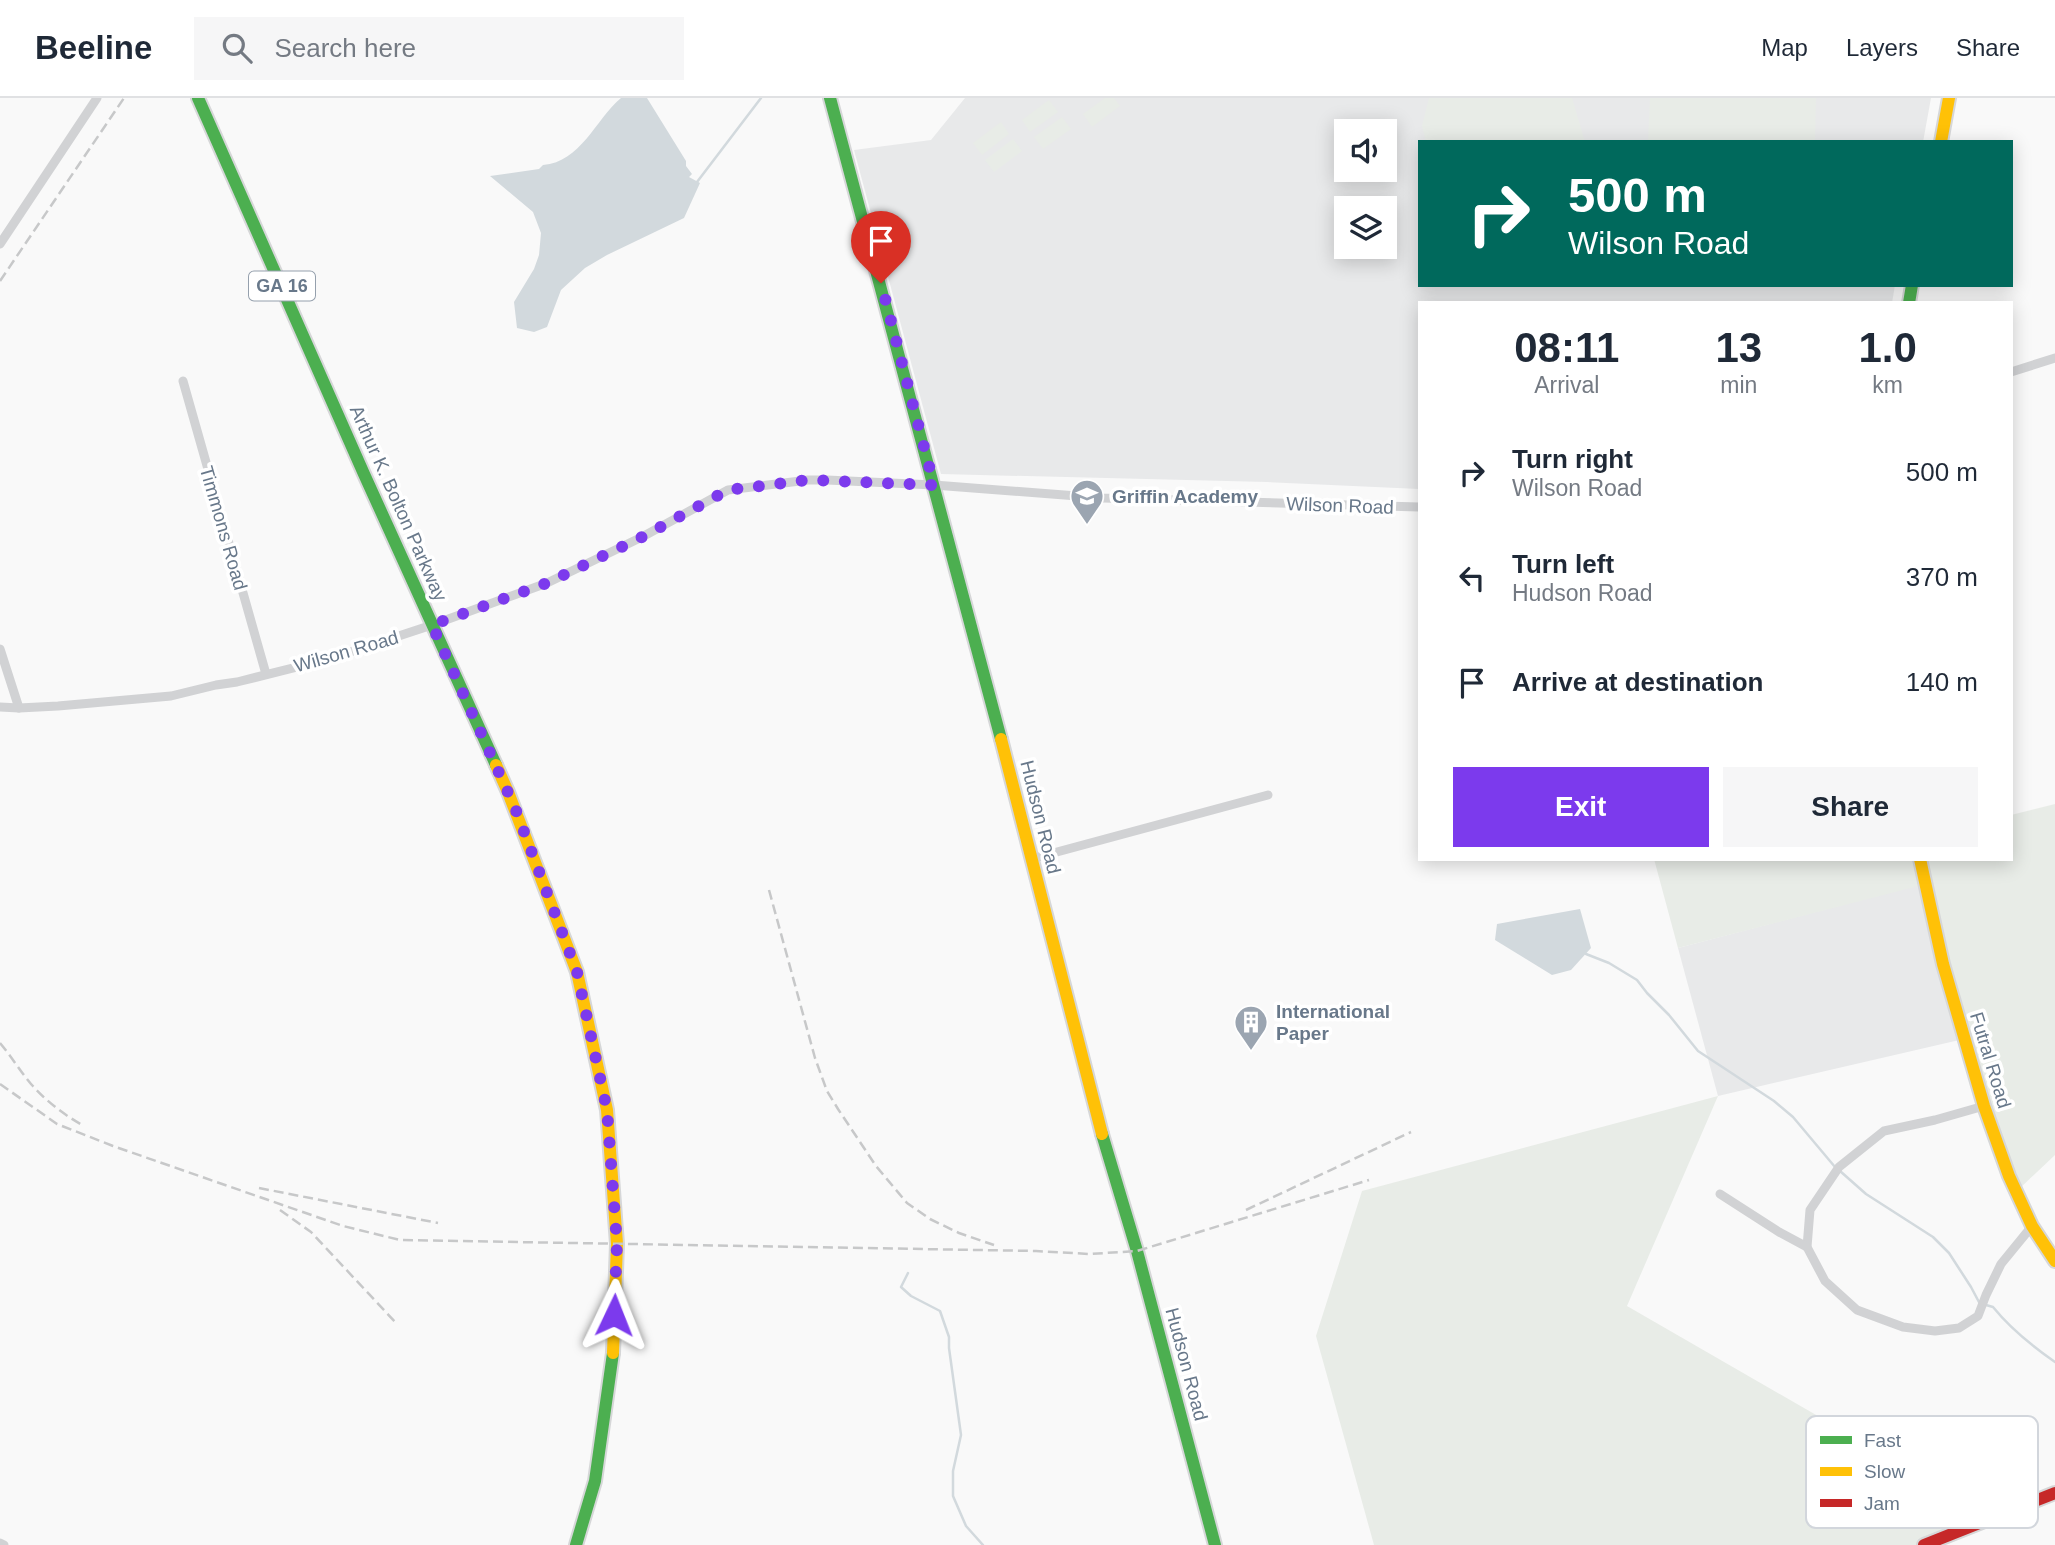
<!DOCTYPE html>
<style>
:root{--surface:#fff;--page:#f6f6f7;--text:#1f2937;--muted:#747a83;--line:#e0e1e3;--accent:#7c3aed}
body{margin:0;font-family:Arial,sans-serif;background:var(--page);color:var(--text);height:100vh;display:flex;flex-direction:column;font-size:26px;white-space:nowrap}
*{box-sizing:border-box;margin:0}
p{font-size:23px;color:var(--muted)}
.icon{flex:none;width:38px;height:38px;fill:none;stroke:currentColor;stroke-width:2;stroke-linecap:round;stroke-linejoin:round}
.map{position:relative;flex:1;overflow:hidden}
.drawer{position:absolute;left:1418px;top:203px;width:595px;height:560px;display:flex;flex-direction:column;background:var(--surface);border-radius:0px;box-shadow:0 4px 18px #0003}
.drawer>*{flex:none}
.hud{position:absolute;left:1418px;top:42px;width:595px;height:147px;border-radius:0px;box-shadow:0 4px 18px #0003;background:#00695c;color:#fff;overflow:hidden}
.tools{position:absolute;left:1334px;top:21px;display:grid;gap:14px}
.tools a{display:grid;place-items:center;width:63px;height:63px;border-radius:0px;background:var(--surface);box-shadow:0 4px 18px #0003;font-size:35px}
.pin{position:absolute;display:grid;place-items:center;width:60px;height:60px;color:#fff;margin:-72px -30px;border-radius:50% 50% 50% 0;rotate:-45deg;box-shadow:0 0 7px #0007}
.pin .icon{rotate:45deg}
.me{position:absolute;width:77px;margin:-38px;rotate:2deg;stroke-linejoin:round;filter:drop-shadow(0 0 5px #0008)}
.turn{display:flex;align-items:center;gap:24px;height:147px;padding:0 35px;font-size:32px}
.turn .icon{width:91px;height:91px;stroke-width:2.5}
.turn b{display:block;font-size:49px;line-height:60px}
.eta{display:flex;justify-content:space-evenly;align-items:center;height:119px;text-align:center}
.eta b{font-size:42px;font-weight:800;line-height:49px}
.button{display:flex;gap:14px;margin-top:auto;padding:14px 35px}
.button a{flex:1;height:80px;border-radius:0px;background:var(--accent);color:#fff;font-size:28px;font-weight:800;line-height:80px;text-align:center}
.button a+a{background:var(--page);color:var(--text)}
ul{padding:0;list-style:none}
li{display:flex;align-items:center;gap:21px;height:105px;padding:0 35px}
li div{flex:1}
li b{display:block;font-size:26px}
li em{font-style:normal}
header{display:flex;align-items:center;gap:42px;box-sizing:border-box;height:98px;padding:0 35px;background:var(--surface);border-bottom:2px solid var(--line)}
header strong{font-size:33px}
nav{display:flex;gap:38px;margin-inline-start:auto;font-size:24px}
.search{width:490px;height:63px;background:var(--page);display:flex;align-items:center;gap:18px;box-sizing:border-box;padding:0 24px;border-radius:0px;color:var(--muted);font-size:26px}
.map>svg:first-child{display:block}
.built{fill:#e8e9ea;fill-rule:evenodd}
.green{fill:#e8ece7}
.water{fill:#d2d9dd}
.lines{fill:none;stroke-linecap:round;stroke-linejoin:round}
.stream{stroke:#d2d9dd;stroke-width:2.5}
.fast-casing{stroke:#d6d7d8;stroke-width:16}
.slow-casing{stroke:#d6d7d8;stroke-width:16}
.jam-casing{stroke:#d6d7d8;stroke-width:16}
.street{stroke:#d1d2d4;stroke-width:9}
.fast{stroke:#4caf50;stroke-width:12}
.slow{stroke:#ffc107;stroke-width:12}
.jam{stroke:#c62828;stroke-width:12}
.rail{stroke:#c7c8c9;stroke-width:2.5;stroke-dasharray:10 5;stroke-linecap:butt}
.route{stroke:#7c3aed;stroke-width:12;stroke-dasharray:0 21.6}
.labels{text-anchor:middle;stroke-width:7;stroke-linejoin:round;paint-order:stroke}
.shield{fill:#fff;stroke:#95a0ad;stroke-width:2}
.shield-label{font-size:18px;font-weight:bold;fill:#68788a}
.poi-label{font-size:19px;font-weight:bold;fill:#68788a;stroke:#fff;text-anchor:start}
.street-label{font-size:19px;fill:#68788a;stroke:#fff}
.key{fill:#fff;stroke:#d2d6dc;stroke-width:2}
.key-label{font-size:19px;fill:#68788a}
</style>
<header>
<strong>Beeline</strong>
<div class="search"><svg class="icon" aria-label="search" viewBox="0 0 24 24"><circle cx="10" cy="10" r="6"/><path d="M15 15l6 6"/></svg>Search here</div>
<nav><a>Map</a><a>Layers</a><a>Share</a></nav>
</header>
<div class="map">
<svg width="2055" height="1447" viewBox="0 0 2055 1447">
<rect width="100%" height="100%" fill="#f9f9f9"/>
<g class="built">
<path d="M965,0h966l-8,44h-504v143h476l-3,18h-473v186l-152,-7 -326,-8 -87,-324 77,-10zM1346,33h38v39h-38zM1346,110h38v39h-38z"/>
<path d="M1926,785l42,155 -250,58 -40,-148z"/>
</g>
<g class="green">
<path d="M1105,0h9l6,8 -28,21 -9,-13z"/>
<path d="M1429,0h143l13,44h-159l-4,-16z"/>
<path d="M1650,0h166l-1,44h-167z"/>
<path d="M1049,2l9,12 -28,20 -8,-12z"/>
<path d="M1062,19l9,12 -28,20 -9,-12z"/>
<path d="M1001,24l8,12 -27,21 -9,-12z"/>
<path d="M1013,41l9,12 -28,21 -9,-12z"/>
<path d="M2055,706v351l-37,35 -11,-16 -81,-290 -248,64 -24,-89h357v-44z"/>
<path d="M1718,998l-91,210 373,215 -60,24h-566l-58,-209 46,-145z"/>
</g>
<g class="water">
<path d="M621,0h26l39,63v5l6,8 -3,3 11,6 -16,35 -77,37 -22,13 -24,22 -14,37 -13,5 -17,-4 -3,-26 20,-33 5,-14 2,-22 -8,-21 -43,-36 49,-7 4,-4c38,-3 52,-45 78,-67z"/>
<path d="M1580,811l11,39 -20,22 -19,5 -57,-35 2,-16z"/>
</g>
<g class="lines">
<g class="stream">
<path d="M697,84l64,-84"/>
<path d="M1586,856l23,9 28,17 10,13 22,22 29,36 76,50 19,16 42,50"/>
<path d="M1840,1073l26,23 67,43 16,16 22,34 9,17"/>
<path d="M908,1175l-7,14 10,9 29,15 9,26v11l12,87 -8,36v25l13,30 17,19"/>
<path d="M1986,1207l7,2c17,21 39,39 62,55"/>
</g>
<defs>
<g id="fast">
<path d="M198,0l166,376 132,291"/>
<path d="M830,0l171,641"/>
<path d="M1909,205l3,-18"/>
<path d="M1102,1036l35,117 78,294"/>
<path d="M576,1447l19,-64 18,-128"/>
</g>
<g id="slow">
<path d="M1941,44l8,-44"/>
<path d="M1001,641l101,395"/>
<path d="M496,667l12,27 69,180 30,138 10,134 -4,109"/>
<path d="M1920,761l23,105 41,142 25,70 23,50 23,35"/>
</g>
<path id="jam" d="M1924,1447l131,-52"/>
</defs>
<use href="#fast" class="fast-casing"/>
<use href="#slow" class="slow-casing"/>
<use href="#jam" class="jam-casing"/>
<g class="street">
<path d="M0,146l97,-146"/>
<path d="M2011,274l44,-14"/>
<path d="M183,283l83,293"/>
<path d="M0,551l19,59"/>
<path d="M0,609l19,1 39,-2 113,-10 45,-11 21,-3 92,-23 103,-34 115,-42 95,-46 86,-47 80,-10h19l107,5 169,13 316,9"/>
<path d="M1031,761l237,-64"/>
<path d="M1984,1008l-49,14 -51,11 -45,36 -29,43 -3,37 18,34 32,29 46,17 32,4 24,-3 19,-12 8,-21 15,-31 31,-38"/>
<path d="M1720,1096l59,38 28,15"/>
<path d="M0,1445l4,2"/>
</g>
<use href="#fast" class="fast"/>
<use href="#slow" class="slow"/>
<use href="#jam" class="jam"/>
<g class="rail">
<path d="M0,183l124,-183"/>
<path d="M769,792l46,168 12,33 11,18 38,57 31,37 23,16 29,14 35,12"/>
<path d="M0,945c11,13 20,28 31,41 15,17 33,31 53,42"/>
<path d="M0,986l57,40 56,22 230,80 57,14 636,11 53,3 48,-3 232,-71"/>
<path d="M259,1090l179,35"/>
<path d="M280,1112l31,22 86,92"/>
<path d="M1246,1112l165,-78"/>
</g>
</g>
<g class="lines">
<path class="route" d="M614,1217l3,-71 -10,-134 -30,-138 -62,-164 -83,-183 115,-42 95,-46 86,-47 80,-10 126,5 -53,-202"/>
</g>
<defs>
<symbol id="school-pin" viewBox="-11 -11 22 30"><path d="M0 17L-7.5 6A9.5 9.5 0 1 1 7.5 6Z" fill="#9ba5b1" stroke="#fff"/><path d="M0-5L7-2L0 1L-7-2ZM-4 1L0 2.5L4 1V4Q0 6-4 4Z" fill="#fff"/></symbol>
<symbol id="building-pin" viewBox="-11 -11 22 30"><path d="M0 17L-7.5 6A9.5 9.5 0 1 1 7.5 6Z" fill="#9ba5b1" stroke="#fff"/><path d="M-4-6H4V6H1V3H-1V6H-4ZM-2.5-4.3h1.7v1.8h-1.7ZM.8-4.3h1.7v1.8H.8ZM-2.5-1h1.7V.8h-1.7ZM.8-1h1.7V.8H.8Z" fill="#fff"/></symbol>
</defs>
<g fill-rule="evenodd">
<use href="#school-pin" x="1068" y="379" width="38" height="52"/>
<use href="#building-pin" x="1232" y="905" width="38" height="52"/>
</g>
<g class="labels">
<rect class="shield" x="249" y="173.5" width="66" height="29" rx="5"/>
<g class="shield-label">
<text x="282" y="194">GA 16</text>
</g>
<g class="poi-label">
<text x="1112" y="405">Griffin Academy</text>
<text x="1276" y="920">International<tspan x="1276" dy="22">Paper</tspan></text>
</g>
<g class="street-label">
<text transform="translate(399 405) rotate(66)" y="7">Arthur K. Bolton Parkway</text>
<text transform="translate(1340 407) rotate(2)" y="7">Wilson Road</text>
<text transform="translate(224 430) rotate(74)" y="7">Timmons Road</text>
<text transform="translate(346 553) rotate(-16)" y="7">Wilson Road</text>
<text transform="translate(1041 719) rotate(76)" y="7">Hudson Road</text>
<text transform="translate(1991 962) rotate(73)" y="7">Futral Road</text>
<text transform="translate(1187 1266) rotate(75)" y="7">Hudson Road</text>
</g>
</g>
<rect x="1806" y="1318" width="232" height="112" rx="10" class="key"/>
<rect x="1820" y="1338" width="32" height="8" fill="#4caf50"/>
<rect x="1820" y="1369" width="32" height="9" fill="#ffc107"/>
<rect x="1820" y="1401" width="32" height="8" fill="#c62828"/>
<g class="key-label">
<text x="1864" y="1349">Fast</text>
<text x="1864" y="1380">Slow</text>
<text x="1864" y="1412">Jam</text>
</g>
</svg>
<div class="tools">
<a><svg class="icon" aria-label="sound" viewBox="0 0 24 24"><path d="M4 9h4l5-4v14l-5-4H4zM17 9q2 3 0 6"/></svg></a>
<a><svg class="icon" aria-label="layers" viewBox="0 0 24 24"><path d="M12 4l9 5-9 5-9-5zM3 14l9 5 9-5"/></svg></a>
</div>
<div class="pin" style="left:881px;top:185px;background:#d93025"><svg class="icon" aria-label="arrive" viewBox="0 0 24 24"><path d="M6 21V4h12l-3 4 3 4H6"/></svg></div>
<svg class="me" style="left:614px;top:1217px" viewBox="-20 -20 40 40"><path d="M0-17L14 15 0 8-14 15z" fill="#7c3aed" stroke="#fff" stroke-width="4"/></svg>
<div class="hud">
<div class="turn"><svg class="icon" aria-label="right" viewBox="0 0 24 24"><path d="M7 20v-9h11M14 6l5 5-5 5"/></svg><div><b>500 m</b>Wilson Road</div></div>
</div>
<section class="drawer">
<div class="eta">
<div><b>08:11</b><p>Arrival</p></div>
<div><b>13</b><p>min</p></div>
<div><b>1.0</b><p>km</p></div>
</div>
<ul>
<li><svg class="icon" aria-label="right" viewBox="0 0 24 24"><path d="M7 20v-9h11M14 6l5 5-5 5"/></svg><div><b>Turn right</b><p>Wilson Road</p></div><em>500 m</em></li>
<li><svg class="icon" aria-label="left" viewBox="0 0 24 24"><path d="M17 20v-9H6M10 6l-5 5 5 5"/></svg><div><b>Turn left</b><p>Hudson Road</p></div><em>370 m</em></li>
<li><svg class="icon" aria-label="arrive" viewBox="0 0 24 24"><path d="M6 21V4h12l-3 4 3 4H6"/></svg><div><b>Arrive at destination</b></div><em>140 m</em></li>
</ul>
<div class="button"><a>Exit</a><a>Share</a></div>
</section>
</div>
